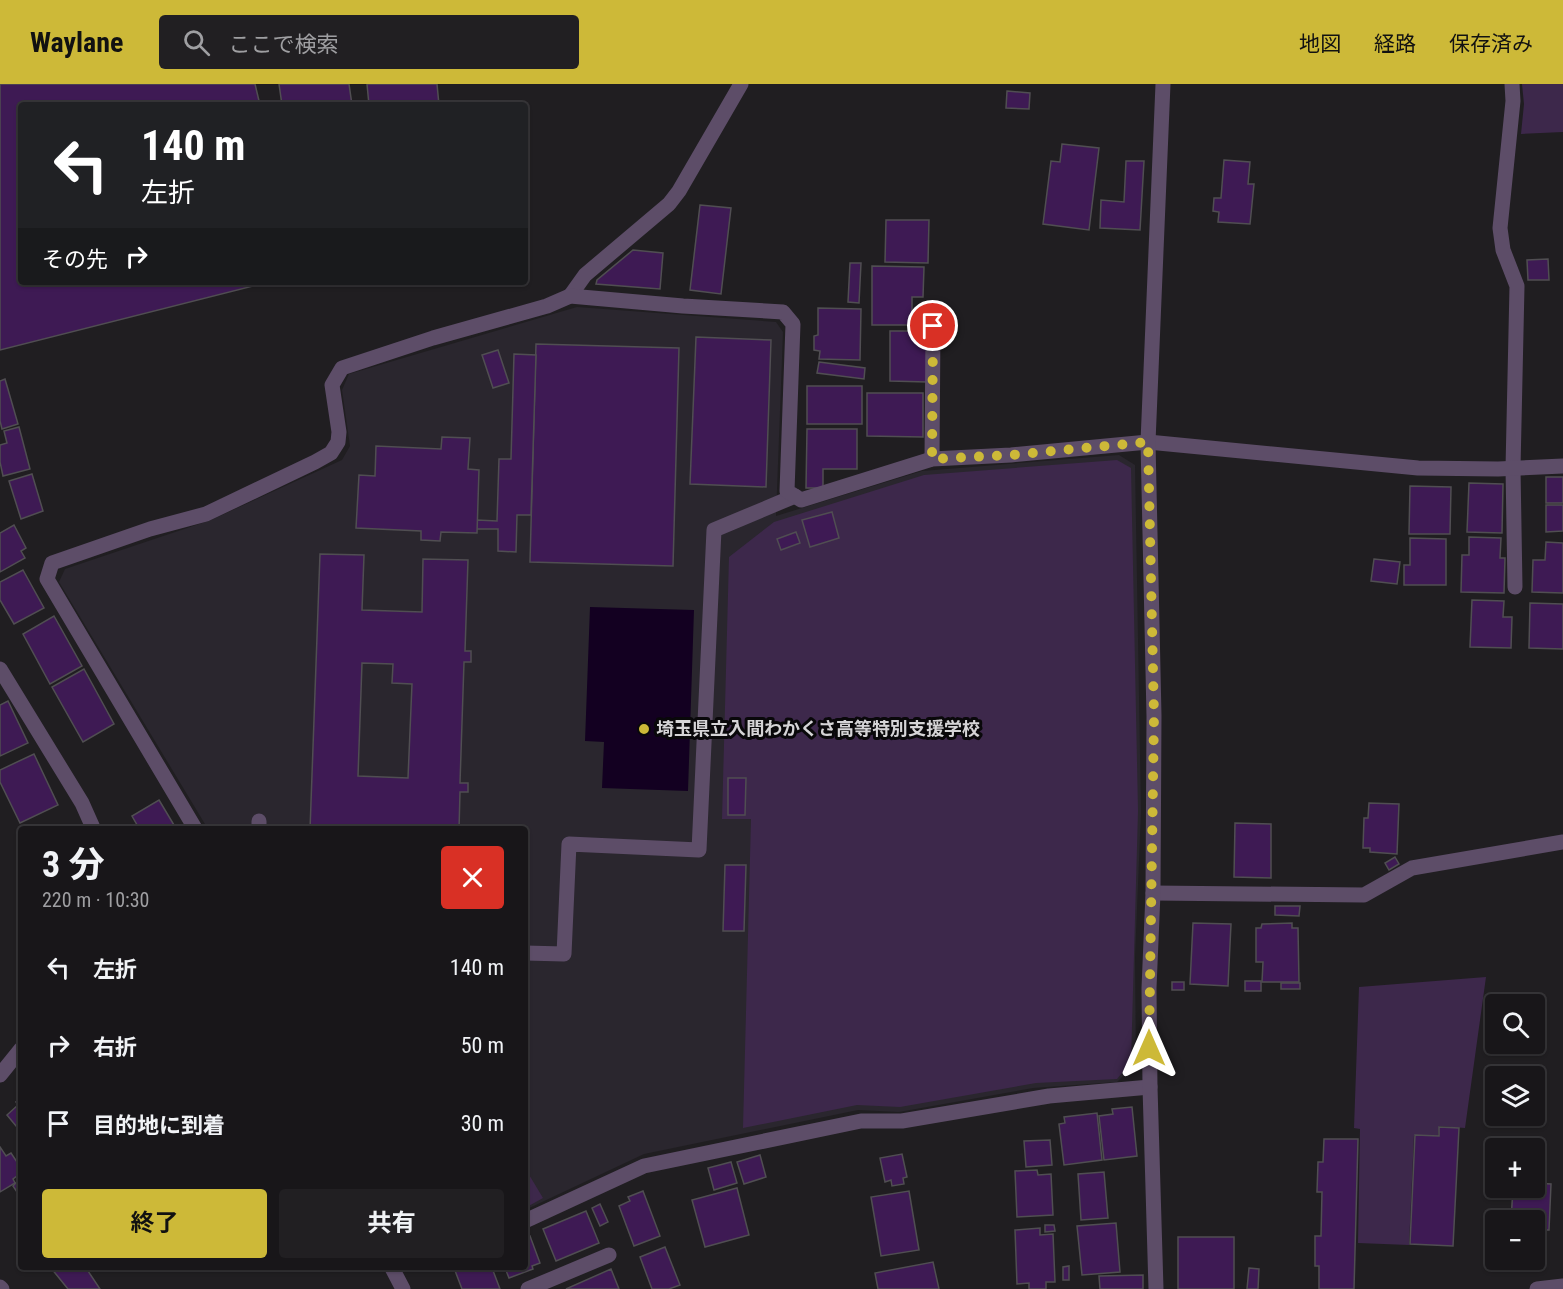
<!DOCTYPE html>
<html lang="ja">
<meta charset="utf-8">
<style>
:root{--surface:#181619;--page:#211f22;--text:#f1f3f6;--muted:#9f9fa2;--line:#363538;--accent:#cdb938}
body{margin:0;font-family:"Roboto Condensed","Noto Sans JP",sans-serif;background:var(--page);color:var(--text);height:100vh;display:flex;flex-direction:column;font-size:22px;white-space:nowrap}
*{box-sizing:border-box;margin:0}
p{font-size:20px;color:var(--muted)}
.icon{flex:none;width:33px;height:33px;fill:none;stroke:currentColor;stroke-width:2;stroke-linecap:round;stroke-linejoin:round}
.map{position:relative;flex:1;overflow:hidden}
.side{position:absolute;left:18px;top:742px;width:510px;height:444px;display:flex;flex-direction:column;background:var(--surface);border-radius:6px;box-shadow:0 2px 4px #0004,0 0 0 2px var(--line)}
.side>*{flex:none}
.banner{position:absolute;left:18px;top:18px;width:510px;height:183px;border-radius:6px;box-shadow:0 2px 4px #0004,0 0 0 2px var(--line);background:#202124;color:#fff;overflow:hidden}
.fabs{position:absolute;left:1485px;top:910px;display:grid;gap:12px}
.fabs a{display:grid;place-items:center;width:60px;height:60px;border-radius:6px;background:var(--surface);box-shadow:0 2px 4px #0004,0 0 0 2px var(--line);font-size:30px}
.pin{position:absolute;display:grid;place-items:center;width:51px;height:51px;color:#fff;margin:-26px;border:3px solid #fff;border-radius:50%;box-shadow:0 2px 6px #0007}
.me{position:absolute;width:66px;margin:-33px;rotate:0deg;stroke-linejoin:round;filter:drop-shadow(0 0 4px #0008)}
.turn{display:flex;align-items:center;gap:21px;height:126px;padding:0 24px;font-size:27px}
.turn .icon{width:78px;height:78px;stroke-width:2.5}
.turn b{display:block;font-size:42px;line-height:51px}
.then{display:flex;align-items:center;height:57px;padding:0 24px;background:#0003;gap:12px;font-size:22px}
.round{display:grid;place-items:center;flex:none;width:63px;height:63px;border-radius:6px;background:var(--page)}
.headline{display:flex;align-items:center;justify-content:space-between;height:102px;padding:0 24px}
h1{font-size:36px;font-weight:700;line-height:45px}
.button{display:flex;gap:12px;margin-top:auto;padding:12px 24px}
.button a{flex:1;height:69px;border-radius:6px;background:var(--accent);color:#111;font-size:24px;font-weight:700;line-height:69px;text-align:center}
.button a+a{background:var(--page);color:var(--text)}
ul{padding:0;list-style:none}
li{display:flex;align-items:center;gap:18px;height:78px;padding:0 24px}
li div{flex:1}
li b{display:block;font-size:22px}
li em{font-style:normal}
header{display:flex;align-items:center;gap:36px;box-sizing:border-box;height:84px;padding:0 30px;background:var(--accent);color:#111}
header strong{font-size:28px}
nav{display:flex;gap:33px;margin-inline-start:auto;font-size:21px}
.search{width:420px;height:54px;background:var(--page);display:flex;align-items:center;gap:15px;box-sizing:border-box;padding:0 21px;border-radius:6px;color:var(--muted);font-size:22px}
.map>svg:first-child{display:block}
.built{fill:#2a262e}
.green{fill:#3d284b}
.water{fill:#130021}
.building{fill:#3e1a54;stroke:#504e52;stroke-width:1.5;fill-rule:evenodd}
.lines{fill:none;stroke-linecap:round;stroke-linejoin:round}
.service{stroke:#5d4d68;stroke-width:15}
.minor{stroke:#5d4d68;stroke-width:15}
.tertiary{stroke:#5d4d68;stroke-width:15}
.route{stroke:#cdb938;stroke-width:10;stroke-dasharray:0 18}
.poi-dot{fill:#cdb938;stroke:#09080a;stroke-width:2}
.labels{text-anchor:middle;stroke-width:6;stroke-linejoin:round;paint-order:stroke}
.poi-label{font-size:18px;font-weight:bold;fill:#d5d4d6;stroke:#09080a;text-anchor:start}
</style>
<header>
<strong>Waylane</strong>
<div class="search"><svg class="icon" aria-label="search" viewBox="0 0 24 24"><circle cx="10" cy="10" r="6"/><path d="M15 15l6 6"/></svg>ここで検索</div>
<nav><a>地図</a><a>経路</a><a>保存済み</a></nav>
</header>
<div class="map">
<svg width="1563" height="1205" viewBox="0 0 1563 1205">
<rect width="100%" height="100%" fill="#201e21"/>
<path class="built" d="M577,223l199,15 7,10 -7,184 146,-45 197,-16 16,10 6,347 -6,145 1,106 -19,19 -84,6 -134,24 -41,-2 -214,44 -119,56v-380l-317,-1 -149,-247 6,-13 146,-49 131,-60 8,-14 -8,-56 7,-16z"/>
<g class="green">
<path d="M1522,0h41v48l-42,2 3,-30z"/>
<path d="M1117,376l14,8 7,343 -7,251 -14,17 -81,4 -136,24 -43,-2 -114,23 8,-309h-29l7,-262 45,-35 150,-47z"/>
<path d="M1486,893l-21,151 -26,-2 -1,10 -24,-1 -5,110 -51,-2 2,-114 -6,-1 5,-141z"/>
<path d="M525,1084l18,30 -18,10z"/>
</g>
<path class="water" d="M590,523l104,3 -6,181 -86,-3 2,-46 -19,-1z"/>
<g class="building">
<path d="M0,0h255l5,21h-239v177h248l-269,68z"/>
<path d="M279,0h70l3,21h-70z"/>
<path d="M367,0h70l2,21h-70z"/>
<path d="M1007,7l23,2 -1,16 -23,-1z"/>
<path d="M1062,60l37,4 -10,82 -46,-6 8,-63 9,1z"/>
<path d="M1224,76l26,2 -2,22h6l-4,40 -32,-2 1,-10 -6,-1 1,-13h7z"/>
<path d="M1126,77h18l-4,69 -40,-2 1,-28 23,2z"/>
<path d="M700,121l31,3 -10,86 -31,-4z"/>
<path d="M886,136h43l-1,43 -43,-1z"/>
<path d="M633,166l30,3 -3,36 -64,-5 1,-4z"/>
<path d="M1548,175l1,21h-21l-1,-20z"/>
<path d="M850,179h11l-2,40 -11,-1z"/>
<path d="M872,182l52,1 -1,30h-11v28h-40z"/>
<path d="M818,224l43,1 -1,51 -41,-1 1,-8 -6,-1v-14l4,-1z"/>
<path d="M890,247h38l-1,51 -37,-1z"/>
<path d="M696,253l75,3 -5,147 -76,-3z"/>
<path d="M536,260l143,4 -6,218 -143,-4z"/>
<path d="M498,266l11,33 -16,5 -11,-33z"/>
<path d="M514,270l22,1 -5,160h-14l-1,37 -18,-1v-22h-22l1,-9 20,1 2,-62h12z"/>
<path d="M819,278l46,6 -1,11 -47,-6z"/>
<path d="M5,295l13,45 -16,5 -2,-8v-40z"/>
<rect x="807" y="302" width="55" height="38"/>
<path d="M867,309h56v44l-56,-1z"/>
<path d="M19,343l11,42 -27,7 -3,-14v-17l7,-2 -3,-12z"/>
<path d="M807,345h50v40h-34v19h-17z"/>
<path d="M442,353l28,1 -2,31 11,1 -2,63 -36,-1 -1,9 -19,-1v-9l-65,-3 3,-53 16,1 1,-30 65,3z"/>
<path d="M32,390l11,37 -22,8 -12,-38z"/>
<rect x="1546" y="393" width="17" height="26"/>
<path d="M1469,399l34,1 -1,49 -35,-1z"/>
<path d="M1410,402l41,1 -1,47h-41z"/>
<path d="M1546,421h17v26l-17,1z"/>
<path d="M832,428l7,26 -29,9 -8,-27z"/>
<path d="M14,441l12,23 -5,3 4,7 -25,14v-39z"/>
<path d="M796,448l4,11 -19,7 -4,-11z"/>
<path d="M1469,453l32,1 -1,20h5l-1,35 -43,-1 1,-37h7z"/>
<path d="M1410,454l36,1v46h-42v-20h6z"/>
<path d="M1546,458l17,1v50l-31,-1 1,-32h12z"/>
<path d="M320,470l44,1 -2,55 60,2 1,-53 45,1 -3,91h6v11h-7l-4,121h8v9h-8l-1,38 -100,-2v2h-49zM362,579l31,1 -1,19 20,1 -4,94 -50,-2z"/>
<path d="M1374,475l26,3 -3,22 -26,-3z"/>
<path d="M23,486l21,38 -30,16 -14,-24v-18z"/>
<path d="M1472,516l32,1 -1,16h9l-1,31 -41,-1z"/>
<path d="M1530,519l33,1v45l-34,-1z"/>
<path d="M54,532l28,50 -32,18 -27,-50z"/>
<path d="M84,585l30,55 -31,18 -31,-55z"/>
<path d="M8,617l20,42 -28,13v-51z"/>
<path d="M34,670l24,51 -38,18 -20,-41v-12z"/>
<path d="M728,694h18l-1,37h-17z"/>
<path d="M159,716l18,30h-37l-8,-14z"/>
<path d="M1369,719l30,1 -2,50 -27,-2v-4h-7l1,-30h4z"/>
<path d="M1235,739l36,1v54l-37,-1z"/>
<path d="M1395,773l4,7 -10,6 -4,-7z"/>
<path d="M725,781h21l-2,66h-21z"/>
<path d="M1275,822h25l-1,10 -24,-1z"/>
<path d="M1193,839l38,1 -3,62 -38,-2z"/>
<path d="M1292,839v5h6l1,54h-37l1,-20h-7v-34h5l1,-4z"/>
<rect x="1245" y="897" width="16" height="10"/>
<rect x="1172" y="898" width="12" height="8"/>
<rect x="1281" y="899" width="19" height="6"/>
<path d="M21,1014v34l-14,-17 11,-10 -2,-3z"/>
<path d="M1132,1023l5,49 -33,4 -5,-44 14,-2 -1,-5z"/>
<path d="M1097,1029l5,47 -38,5 -5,-41 6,-1 -1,-6z"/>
<path d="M1439,1043l20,1 -6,118 -43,-2 5,-109 24,1z"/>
<path d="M1324,1055h34l-4,150h-35v-23h-4v-30h6l1,-44h-5l1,-30h5z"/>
<path d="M1050,1056l2,25 -26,2 -2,-26z"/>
<path d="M0,1063l6,9 5,-3 10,15v5l-8,6 2,4 -15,9z"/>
<path d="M902,1070l5,23 -4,1 1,6 -12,2 -1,-6 -6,2 -5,-24z"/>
<path d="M760,1071l6,22 -22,7 -7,-22z"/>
<path d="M731,1078l6,21 -23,7 -6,-22z"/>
<path d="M1037,1086l1,5 13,-1 2,41 -36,2 -2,-46z"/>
<path d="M1104,1088l4,46 -27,2 -3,-46z"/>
<path d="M21,1093v17l-2,1 -6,-9z"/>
<path d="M1534,1099l17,1 -2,46h-15v-9h-23l2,-33h21z"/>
<path d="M737,1104l12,47 -44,12 -13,-47z"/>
<path d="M643,1107l17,45 -26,10 -15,-40 11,-5 -2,-4z"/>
<path d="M909,1107l10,59 -38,6 -10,-59z"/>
<path d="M600,1120l8,18 -8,4 -8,-18z"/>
<path d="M586,1127l13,32 -43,18 -13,-32z"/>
<path d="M1116,1139l4,49 -38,3 -5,-49z"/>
<path d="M1045,1141h9l1,6 -10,1z"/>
<path d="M1040,1144v7l13,-1 2,48h-9v7h-17v-6l-12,1 -2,-54z"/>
<path d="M530,1152l10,27 -8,3 1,3 -24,9 -4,-10h20v-30z"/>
<rect x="1178" y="1153" width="56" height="52"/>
<path d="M665,1163l15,38 -11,4h-17l-12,-32z"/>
<path d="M933,1178l6,27h-61l-3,-16z"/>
<path d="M1069,1182v14h-6v-13z"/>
<path d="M51,1184h35l14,21h-32z"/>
<path d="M454,1184h38l8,21h-38z"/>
<path d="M1249,1184l10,1 -1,20h-11z"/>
<path d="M611,1185l8,20h-53z"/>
<path d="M1143,1191v14h-43l-1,-13z"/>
</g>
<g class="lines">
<g class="service">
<path d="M932,375l1,-133"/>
<path d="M1513,384l2,119"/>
<path d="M259,746v-9"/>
<path d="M525,869l39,1 5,-110 130,6 15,-320 81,-34"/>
</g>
<g class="minor">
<path d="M1512,0l1,17 -13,127 3,22 14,36 -4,182"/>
<path d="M570,212l15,-21 84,-71 10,-13 62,-107"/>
<path d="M0,585l82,134 12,27"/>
<path d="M196,746l-149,-251 5,-16 98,-34 56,-15 109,-52 16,-9 7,-11 1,-10 -7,-47 10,-17 91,-30 114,-32 23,-10 113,10 100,6 10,12 -6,167 14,9 131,-41 79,-4 137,-13 270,26 80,1 65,-3"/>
<path d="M1153,809l211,2 48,-27 151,-26"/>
<path d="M0,991l21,-26"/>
<path d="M525,1137l119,-55 217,-45h41l147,-25 101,-9"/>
<path d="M392,1184l11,21"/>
<path d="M528,1205l81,-34"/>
<path d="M1156,1205l-6,-202 -1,-99 4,-95 1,-177 -6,-274 15,-358"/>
<path d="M1537,1205l26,-3"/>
</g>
<path class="tertiary" d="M0,1203l2,2"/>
</g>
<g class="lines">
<path class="route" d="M933,242l-1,133 79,-4 137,-13 6,274 -5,332"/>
</g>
<circle class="poi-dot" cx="644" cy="645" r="6"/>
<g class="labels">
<g class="poi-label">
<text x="656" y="651">埼玉県立入間わかくさ高等特別支援学校</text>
</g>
</g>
</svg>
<div class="fabs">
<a><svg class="icon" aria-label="search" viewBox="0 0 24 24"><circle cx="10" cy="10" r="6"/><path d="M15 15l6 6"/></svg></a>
<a><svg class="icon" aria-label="layers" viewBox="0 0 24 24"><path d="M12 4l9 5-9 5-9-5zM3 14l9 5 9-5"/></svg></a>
<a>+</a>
<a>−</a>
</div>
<div class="pin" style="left:933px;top:242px;background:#d93025"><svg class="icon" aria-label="arrive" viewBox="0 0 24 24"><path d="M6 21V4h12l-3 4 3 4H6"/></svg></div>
<svg class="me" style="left:1149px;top:964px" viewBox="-20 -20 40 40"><path d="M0-17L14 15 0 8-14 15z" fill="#cdb938" stroke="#fff" stroke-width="4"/></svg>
<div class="banner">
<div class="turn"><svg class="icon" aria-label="left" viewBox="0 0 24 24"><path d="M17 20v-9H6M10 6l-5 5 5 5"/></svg><div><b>140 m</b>左折</div></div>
<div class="then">その先<svg class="icon" aria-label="right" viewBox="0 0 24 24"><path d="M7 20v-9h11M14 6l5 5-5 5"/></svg></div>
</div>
<section class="side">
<div class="headline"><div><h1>3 分</h1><p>220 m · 10:30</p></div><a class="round" style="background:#d93025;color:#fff"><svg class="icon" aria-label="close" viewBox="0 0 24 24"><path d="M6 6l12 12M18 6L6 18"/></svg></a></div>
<ul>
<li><svg class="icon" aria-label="left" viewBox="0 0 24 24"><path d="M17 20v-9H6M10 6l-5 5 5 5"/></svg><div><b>左折</b></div><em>140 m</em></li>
<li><svg class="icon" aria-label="right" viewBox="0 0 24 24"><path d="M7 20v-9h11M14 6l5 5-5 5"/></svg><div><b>右折</b></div><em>50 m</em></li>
<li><svg class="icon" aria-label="arrive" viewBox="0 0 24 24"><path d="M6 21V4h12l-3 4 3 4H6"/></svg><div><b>目的地に到着</b></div><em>30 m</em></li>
</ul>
<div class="button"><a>終了</a><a>共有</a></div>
</section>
</div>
